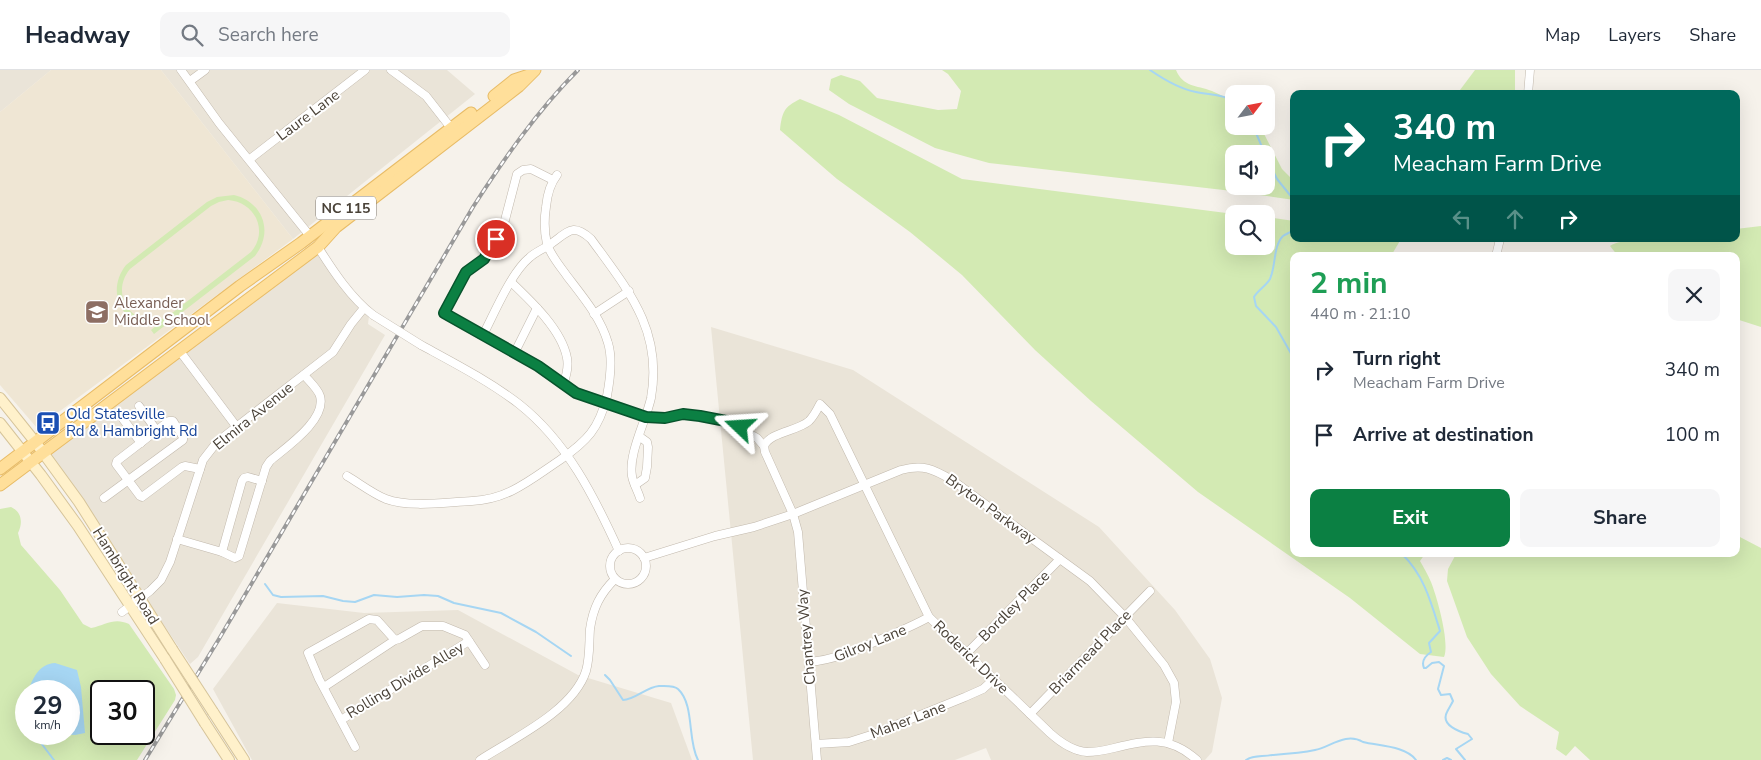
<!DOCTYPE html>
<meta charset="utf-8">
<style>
:root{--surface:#fff;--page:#f6f6f7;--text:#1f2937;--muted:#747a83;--line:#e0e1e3;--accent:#0b8043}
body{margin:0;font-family:"Nunito Sans",sans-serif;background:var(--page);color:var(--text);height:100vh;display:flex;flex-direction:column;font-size:19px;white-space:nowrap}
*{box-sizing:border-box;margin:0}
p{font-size:16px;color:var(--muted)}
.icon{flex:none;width:28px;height:28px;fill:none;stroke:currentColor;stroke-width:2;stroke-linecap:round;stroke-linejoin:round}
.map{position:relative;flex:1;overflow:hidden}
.panel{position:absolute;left:1290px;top:182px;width:450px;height:305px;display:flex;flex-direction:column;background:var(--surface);border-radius:10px;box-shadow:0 5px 20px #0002}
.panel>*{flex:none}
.banner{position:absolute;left:1290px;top:20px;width:450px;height:152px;border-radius:10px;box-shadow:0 5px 20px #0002;background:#00695c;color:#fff;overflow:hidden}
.needle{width:32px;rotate:58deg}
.buttons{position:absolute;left:1225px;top:15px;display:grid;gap:10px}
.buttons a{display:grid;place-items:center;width:50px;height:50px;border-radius:10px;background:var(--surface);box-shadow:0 5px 20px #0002;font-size:25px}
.speed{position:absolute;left:15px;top:610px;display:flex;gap:10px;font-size:25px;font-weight:700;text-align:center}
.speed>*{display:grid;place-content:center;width:65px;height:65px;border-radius:50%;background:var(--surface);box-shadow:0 5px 20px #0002;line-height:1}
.speed small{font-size:12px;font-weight:400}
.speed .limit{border:2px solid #111;border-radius:8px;background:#fff;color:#111}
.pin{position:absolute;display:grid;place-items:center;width:42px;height:42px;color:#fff;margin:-21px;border:2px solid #fff;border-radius:50%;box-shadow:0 1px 5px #0007}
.me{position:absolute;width:55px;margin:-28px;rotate:290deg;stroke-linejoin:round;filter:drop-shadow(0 0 4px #0008)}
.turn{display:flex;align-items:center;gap:18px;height:105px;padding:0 20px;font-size:22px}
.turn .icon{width:65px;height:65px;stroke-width:2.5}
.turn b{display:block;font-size:35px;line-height:42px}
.lanes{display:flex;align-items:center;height:48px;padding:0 20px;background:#0003;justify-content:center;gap:25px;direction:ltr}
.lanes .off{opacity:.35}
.round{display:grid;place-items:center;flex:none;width:52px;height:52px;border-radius:10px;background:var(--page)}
.headline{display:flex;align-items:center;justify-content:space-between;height:85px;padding:0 20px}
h1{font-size:30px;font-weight:700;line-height:38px;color:#1e9e55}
.cta{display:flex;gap:10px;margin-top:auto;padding:10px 20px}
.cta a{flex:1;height:58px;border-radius:10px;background:var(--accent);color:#fff;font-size:20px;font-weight:700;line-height:58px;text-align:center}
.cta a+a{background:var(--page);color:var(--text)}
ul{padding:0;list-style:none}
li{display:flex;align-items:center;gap:15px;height:65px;padding:0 20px}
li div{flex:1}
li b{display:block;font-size:19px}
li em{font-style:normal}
header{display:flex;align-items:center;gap:30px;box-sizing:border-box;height:70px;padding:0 25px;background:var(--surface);border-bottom:1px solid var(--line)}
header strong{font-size:24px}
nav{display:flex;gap:28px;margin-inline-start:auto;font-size:18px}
.search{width:350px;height:45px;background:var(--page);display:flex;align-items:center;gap:12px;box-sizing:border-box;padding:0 18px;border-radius:10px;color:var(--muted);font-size:19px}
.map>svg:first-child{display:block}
.residential{fill:#eae4d8}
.education{fill:#efe6d4}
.green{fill:#d3eab3;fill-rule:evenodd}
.water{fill:#a6d6f3}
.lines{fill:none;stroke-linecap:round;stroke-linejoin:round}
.stream{stroke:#a6d6f3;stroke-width:2}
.street-casing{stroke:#c2b9ad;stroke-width:9}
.secondary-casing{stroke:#d6c49a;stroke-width:12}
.primary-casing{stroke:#e8bc67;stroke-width:13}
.street{stroke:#fff;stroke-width:8}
.secondary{stroke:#fff1cb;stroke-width:10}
.primary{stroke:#ffdf9a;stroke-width:11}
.rail-casing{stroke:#999;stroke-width:4}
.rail{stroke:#fff;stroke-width:2;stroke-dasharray:5.5;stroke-linecap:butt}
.street-bridge-casing{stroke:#c2b9ad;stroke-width:9;stroke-linecap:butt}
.secondary-bridge-casing{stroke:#d6c49a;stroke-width:12;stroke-linecap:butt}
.street-bridge{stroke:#fff;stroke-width:8}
.secondary-bridge{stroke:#fff1cb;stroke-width:10}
.route-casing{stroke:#07532c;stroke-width:12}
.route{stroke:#0b8043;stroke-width:9}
.labels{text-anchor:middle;stroke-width:4;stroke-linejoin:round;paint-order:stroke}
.shield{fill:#fff;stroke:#807b74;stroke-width:1}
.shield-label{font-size:14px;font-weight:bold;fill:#4a4238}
.street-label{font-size:15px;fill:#4a4238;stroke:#fff}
.education-label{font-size:15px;fill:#785e54;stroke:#fff;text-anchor:start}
.transit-label{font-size:15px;fill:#164399;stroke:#fff;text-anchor:start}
</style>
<header>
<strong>Headway</strong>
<div class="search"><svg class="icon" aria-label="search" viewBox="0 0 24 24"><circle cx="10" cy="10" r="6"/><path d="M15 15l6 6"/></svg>Search here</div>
<nav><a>Map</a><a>Layers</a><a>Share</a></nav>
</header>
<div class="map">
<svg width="1761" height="690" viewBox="0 0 1761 690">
<rect width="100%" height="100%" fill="#f6f2eb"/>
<g class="residential">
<path d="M0,0h51l-51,42z"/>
<path d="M161,0h286l28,24 -182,145z"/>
<path d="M319,181l50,65 -1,8 17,11 -187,322 -8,7 -108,-161 -35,-48 134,-98z"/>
<path d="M711,257l142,43 246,157 76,83 35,49 12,39 -10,54 -7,8h-214l-5,-12 -31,12h-202z"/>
<path d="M277,533l87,10 94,-3 120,65 93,28 21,57h-440l-39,-71z"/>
</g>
<path class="education" d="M51,0h110l132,169 -256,189 -37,-43v-273z"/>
<g class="green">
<path d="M942,0h234c7,17 20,15 36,21 7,3 15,7 22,10v25h26l22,43 12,12v19l-62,-9 -243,-28 -54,-15 -86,-44 -20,-14 2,-11 10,-4 19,6 17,17 61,12 19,-1 4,-18 -13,-17zM1234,84h32v32h-32z"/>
<path d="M1475,0h40v24h-58z"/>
<path d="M800,29l39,16 123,64 272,35v32h32v-29l28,4v18h107l-10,17h-97v298h131l-5,7c4,7 8,14 11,21 6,15 19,61 13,75l-24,-3 -70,-56 -152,-106 -107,-91 -56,-51 -73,-75 -52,-43 -73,-53 -57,-49c2,-18 4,-23 20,-31z"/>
<path d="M234,125c29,7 40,37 21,61l-101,78 -3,-4 5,-4c-34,0 -51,-34 -30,-61l81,-63 10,-5zM228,130c27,2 41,31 23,52l-84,65c-32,14 -59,-21 -37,-48l81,-63 8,-4z"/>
<path d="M1761,156v101l-25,-8v-63h-118l-8,-10c17,-12 101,-7 126,-7v-10z"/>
<path d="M11,437c11,5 12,16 7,26l3,12 39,45 23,34 8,4c15,-3 23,-11 38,-4l45,65 2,6 -1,5 -38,60h-137v-251zM26,621h43v43h-43zM101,621h43v43h-43z"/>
<path d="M1738,466l23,12v212h-171l-15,-14 -9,10 -10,-7 3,-17 -39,-26 -29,-32 -24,-37 -20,-56 1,-12 7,-13 4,-2h277v-17z"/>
</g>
<path class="water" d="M55,593l22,7 4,17 4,46 -10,2 -14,-1h8v-43h-41c5,-13 11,-27 27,-28z"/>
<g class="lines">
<g class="stream">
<path d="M1150,0c13,9 30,19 46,22 13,3 26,2 38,9"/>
<path d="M1253,56l12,28"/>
<path d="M1266,87l11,22 17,21"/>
<path d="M1294,160c-3,2 -8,4 -11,6 -10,10 -7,30 -13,43 -4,7 -12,11 -16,18l2,9 20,21 17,30 1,6"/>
<path d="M1402,484c22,21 29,48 38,77l-11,12 2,9c-6,4 -10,9 -7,16h2l6,-5 7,-1 5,4 -6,23 3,6 9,-1 3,7c-2,4 -4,7 -6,11 -7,13 13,20 21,22l4,5 -16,10 9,11"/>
<path d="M265,514l8,11 8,2 42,-1 20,5 12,1 19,-7 23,2 27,-2 14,1 16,7 47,10 35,19 35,24"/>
<path d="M605,605l5,5 13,20c12,0 23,-13 36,-14 5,0 15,-1 19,3 17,16 9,51 20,71"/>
<path d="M38,664l3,9 13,17"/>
<path d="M1246,690c8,-5 16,-3 26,-5 14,-1 29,-2 43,-5 15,-3 31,-18 48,-8 16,4 43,4 53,18"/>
<path d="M1443,690l4,-2 4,2"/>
</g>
<defs>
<g id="street">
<path d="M181,0l38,53 91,113"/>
<path d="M391,0l35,26 25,32"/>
<path d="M190,11l15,-11"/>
<path d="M1528,24l2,-24"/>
<path d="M250,89l115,-89"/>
<path d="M553,110l-22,-11 -8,1 -6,4 -12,46 -9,19 -12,20 -18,13 -22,41 94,53 38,27 70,24 19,1 18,-4 43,7 31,17 7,8"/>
<path d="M318,177c15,24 33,51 55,68"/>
<path d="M1496,186l4,-17"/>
<path d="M511,212c20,19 51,48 56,76 2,10 -1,19 -4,27"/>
<path d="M594,244l35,-23"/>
<path d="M483,265c11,-21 28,-62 46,-77 6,-6 15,-9 23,-15 17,-12 21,-20 39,-4 37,51 72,91 60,159 -5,23 -23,56 -19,78 1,7 6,15 8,22"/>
<path d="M421,275c33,18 68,36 98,59 48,38 75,92 100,147"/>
<path d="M179,280l57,76"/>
<path d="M514,284l23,-46"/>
<path d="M139,336l18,25"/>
<path d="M123,349l18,24"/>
<path d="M347,406c12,7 26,18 39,23 24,9 61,3 86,2 37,-2 58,-21 88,-41 27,-19 39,-31 47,-64 3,-16 6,-37 1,-53 -7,-25 -25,-46 -41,-67 -7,-10 -16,-20 -20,-32 -3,-13 -3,-24 -1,-37 1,-11 4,-23 11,-32"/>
<path d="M635,415l10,-7 2,-11 1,-20 -1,-5 -7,-5"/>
<path d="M104,428l79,-58v-3l-10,-16h-4l-52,40 -1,3 24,32 2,1 40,-30 3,-1 15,3"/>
<path d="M177,469l45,13 13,6 4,-2 27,-89 4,-6c15,-13 57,-41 50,-65 -2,-7 -11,-15 -16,-21"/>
<circle cx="628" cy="496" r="18"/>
<path d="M222,482l20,-71 2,-3 4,-1 14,4"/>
<path d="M644,488l71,-22 39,-9 39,-13 108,-44c22,-6 32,-1 51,10l138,101 35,36 39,48 10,18 2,19 -8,41"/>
<path d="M122,542l28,-21 11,-11 9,-18 33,-102 14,-18 116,-90 18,-28 13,-16"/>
<path d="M967,583l93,-94"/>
<path d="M809,592c25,-2 47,-12 70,-22 17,-7 34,-14 50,-23"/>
<path d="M324,617l71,-47 4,-1 23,-13h21l22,9 20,30"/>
<path d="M1030,644l120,-123"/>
<path d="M341,650l128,-79"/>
<path d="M816,674l33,-2 22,-7 94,-38 18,-8 11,-10"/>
<path d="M355,677l-36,-68 -11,-26 61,-34 8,1 18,20"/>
<path d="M480,690c34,-22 93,-49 106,-89 4,-14 3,-28 4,-42 3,-21 10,-35 25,-50"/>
<path d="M817,690l-19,-228 -5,-18 -28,-62 -1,-6c6,-14 34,-15 45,-25 5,-5 8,-11 11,-17l10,10 99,203 121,116c10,9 23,18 37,19 9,0 19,-2 27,-4 33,-8 55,-13 83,12"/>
</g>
<g id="secondary">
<path d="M0,328l36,45 43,59 93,147"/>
<path d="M0,353l41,52 37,51 87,133"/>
<path d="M213,642l31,48"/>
<path d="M205,653l24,37"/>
</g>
<g id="primary">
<path d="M494,26l20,-16 15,-5"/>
<path d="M0,399l240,-183 61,-43 170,-130"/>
<path d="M0,415l318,-238 18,-20 183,-141 16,-16"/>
</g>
</defs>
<use href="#street" class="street-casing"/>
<use href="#secondary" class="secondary-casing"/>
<use href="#primary" class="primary-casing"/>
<use href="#street" class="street"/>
<use href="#secondary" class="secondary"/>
<use href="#primary" class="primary"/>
<defs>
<path id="rail" d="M145,690l74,-121 254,-432c31,-48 64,-96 105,-137"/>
</defs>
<use href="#rail" class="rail-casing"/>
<use href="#rail" class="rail"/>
<defs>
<path id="street-bridge" d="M373,245l48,30"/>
<g id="secondary-bridge">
<path d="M172,579l41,63"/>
<path d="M165,589l40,64"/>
</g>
</defs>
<use href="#street-bridge" class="street-bridge-casing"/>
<use href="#secondary-bridge" class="secondary-bridge-casing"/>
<use href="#street-bridge" class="street-bridge"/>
<use href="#secondary-bridge" class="secondary-bridge"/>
</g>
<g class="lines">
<defs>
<path id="route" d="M496,169l-12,20 -18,13 -22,41 94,53 38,27 70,24 19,1 18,-4 17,2 26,5 14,6"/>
</defs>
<use href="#route" class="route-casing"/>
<use href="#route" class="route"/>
</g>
<defs>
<symbol id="school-square" viewBox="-11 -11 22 22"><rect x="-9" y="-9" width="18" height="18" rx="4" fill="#8d6e63" stroke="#fff"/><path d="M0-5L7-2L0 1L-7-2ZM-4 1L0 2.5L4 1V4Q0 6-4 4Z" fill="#fff"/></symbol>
<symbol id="bus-square" viewBox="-11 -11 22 22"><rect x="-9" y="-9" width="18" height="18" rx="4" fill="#1a4fb4" stroke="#fff"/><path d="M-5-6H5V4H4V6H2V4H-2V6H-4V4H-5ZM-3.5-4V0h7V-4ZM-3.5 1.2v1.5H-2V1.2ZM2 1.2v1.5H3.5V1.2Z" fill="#fff"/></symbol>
</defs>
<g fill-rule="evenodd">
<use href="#school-square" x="83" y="228" width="28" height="28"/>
<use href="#bus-square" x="34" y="339" width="28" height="28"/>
</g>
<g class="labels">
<rect class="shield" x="316" y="126.5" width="60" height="23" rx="4"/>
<g class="shield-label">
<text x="346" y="143">NC 115</text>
</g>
<g class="street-label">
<text transform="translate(308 45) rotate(-37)" y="5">Laure Lane</text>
<text transform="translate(253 346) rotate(-39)" y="5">Elmira Avenue</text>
<text transform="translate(991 439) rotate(36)" y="5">Bryton Parkway</text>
<text transform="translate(126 506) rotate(58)" y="5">Hambright Road</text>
<text transform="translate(1014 536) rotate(-45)" y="5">Bordley Place</text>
<text transform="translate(806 567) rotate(-95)" y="5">Chantrey Way</text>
<text transform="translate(870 573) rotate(-22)" y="5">Gilroy Lane</text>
<text transform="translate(1090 582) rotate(-46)" y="5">Briarmead Place</text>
<text transform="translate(971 587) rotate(44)" y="5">Roderick Drive</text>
<text transform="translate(405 610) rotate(-31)" y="5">Rolling Divide Alley</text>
<text transform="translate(908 650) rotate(-21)" y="5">Maher Lane</text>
</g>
<g class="education-label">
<text x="114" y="238">Alexander<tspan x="114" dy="17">Middle School</tspan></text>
</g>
<g class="transit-label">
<text x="66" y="349">Old Statesville<tspan x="66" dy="17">Rd &amp; Hambright Rd</tspan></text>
</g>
</g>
</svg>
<div class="buttons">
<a><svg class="needle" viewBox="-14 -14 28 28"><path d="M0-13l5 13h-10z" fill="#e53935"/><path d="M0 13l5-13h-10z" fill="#747a83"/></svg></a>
<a><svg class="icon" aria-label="sound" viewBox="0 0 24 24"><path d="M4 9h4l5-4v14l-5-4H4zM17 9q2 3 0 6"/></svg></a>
<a><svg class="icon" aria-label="search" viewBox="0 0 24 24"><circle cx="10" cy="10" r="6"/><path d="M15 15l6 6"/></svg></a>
</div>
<div class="speed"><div>29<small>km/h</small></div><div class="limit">30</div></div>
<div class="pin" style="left:496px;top:169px;background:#d93025"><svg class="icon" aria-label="arrive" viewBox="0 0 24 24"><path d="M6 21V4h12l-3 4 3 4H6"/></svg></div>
<svg class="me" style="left:740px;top:357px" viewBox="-20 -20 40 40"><path d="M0-17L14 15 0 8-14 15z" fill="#0b8043" stroke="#fff" stroke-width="4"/></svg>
<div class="banner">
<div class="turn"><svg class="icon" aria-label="right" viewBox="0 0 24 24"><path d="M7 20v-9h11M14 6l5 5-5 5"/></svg><div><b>340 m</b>Meacham Farm Drive</div></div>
<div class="lanes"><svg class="icon off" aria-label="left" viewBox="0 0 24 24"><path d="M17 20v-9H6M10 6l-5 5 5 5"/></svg><svg class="icon off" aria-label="ahead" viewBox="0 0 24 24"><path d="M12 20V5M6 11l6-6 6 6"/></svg><svg class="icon" aria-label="right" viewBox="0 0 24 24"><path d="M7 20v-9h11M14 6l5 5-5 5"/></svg></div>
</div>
<section class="panel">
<div class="headline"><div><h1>2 min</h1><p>440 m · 21:10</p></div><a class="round"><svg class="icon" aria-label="close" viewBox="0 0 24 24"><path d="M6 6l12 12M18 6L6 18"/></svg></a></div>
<ul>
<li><svg class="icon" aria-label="right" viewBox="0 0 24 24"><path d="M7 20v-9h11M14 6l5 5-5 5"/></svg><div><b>Turn right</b><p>Meacham Farm Drive</p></div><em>340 m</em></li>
<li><svg class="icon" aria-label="arrive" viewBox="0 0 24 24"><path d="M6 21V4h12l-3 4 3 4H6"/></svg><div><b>Arrive at destination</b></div><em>100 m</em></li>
</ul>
<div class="cta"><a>Exit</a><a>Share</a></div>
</section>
</div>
